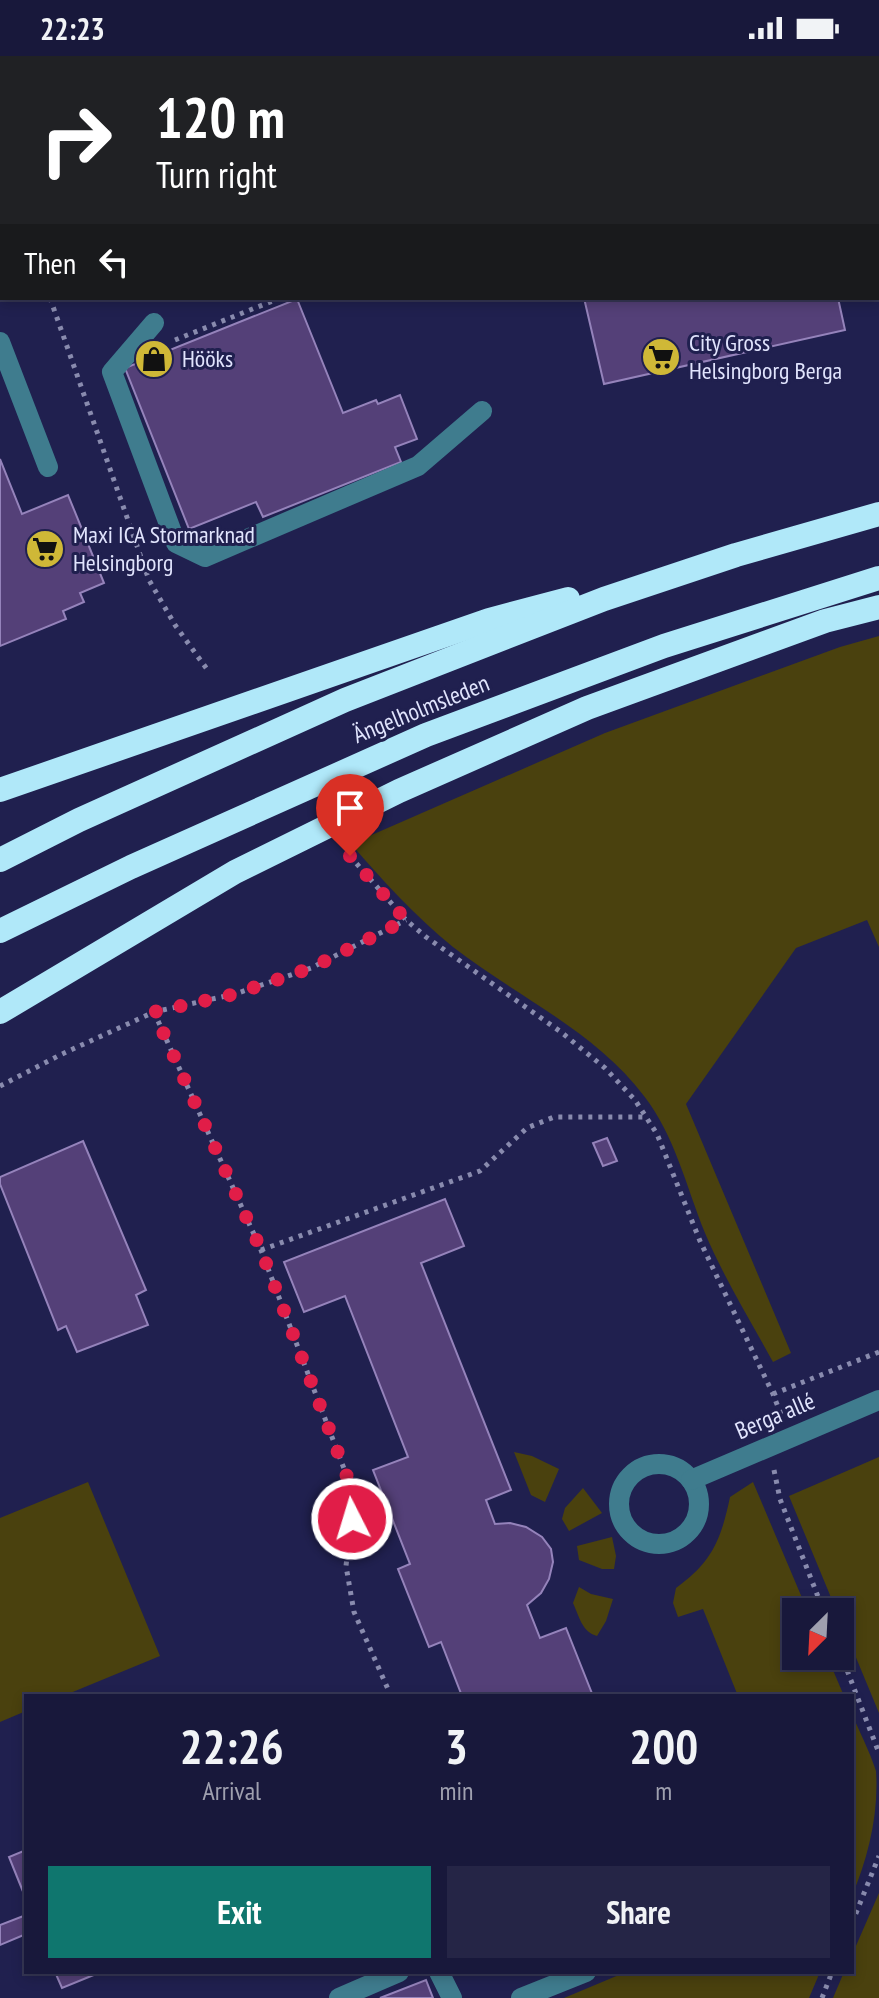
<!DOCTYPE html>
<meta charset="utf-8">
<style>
:root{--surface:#18183b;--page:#252546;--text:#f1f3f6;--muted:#9fa0af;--line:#363755;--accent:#0f766e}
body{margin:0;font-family:"PT Sans Narrow",sans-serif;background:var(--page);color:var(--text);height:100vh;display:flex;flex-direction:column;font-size:30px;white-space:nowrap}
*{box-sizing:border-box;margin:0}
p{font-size:26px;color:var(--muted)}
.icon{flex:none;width:44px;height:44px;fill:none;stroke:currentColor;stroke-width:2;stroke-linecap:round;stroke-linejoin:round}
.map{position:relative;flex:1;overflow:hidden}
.sheet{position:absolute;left:24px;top:1638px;width:830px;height:280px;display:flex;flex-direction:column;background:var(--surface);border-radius:0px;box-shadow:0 4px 12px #0003,0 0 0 2px var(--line)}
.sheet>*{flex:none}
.hud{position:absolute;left:0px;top:0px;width:880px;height:244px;box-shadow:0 4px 12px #0003,0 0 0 2px var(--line);background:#202124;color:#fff;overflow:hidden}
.needle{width:52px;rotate:204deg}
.buttons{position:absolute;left:782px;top:1542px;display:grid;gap:16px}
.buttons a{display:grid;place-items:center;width:72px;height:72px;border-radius:0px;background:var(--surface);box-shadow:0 4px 12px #0003,0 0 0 2px var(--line);font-size:40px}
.pin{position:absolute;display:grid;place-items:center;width:68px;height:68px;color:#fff;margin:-82px -34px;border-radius:50% 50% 50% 0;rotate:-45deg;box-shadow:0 0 8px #0007}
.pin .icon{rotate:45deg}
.me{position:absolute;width:88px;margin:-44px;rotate:355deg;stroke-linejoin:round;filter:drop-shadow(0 0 6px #0008)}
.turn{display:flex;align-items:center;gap:28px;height:168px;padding:0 24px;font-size:36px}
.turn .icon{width:104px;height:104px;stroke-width:2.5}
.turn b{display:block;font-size:56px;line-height:68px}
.then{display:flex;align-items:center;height:76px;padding:0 24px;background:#0003;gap:16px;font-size:30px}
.eta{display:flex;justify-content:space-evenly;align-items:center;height:136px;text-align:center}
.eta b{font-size:48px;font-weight:700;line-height:56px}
.button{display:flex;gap:16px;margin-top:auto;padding:16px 24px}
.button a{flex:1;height:92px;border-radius:0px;background:var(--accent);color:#fff;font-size:32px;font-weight:700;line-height:92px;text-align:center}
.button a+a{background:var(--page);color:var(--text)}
.status{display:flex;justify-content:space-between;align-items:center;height:56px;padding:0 40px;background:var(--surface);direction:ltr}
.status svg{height:22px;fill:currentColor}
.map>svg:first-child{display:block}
.green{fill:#4a410e}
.building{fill:#544078;stroke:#9583bb;stroke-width:2}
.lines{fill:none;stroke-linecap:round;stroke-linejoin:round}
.path{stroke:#898bae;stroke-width:5;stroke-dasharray:4 6;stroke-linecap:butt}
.minor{stroke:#3f7c8e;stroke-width:20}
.highway{stroke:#b0e8f9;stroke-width:24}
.route{stroke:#e11d48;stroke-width:14;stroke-dasharray:0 25.2}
.labels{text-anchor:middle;stroke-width:6;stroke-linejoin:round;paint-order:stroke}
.poi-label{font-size:24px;fill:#e1e4fd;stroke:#20204f;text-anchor:start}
.street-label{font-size:24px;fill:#e1e4fd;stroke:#20204f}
</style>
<div class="status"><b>22:23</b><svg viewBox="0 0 49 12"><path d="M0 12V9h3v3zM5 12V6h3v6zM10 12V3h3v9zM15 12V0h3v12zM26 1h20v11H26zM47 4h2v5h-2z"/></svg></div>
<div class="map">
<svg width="879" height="1942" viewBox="0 0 879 1942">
<rect width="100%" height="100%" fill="#20204f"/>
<g class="green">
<path d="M879,580v311l-12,-27 -71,28 -110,156 105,249 -18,9c-23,-42 -49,-84 -68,-129 -19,-47 -30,-97 -61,-137 -49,-65 -128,-100 -191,-149 -38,-31 -70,-66 -102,-103l254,-111 235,-86z"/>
<path d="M514,1396l18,4 27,13 -14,33 -14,-7z"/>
<path d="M879,1401v256l-39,-94v-7h-3l-48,-116z"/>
<path d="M88,1426l72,174 -97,40h-37v15l-26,11v-204z"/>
<path d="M753,1426l55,130h-12v44h31l17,40h-106l-35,-87 -25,8 -5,-14 3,-15c36,-26 45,-48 54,-91z"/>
<path d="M583,1432l19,25 -33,18 -7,-12 3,-11z"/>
<path d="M612,1481l4,19 -2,13h-12l-23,-9 -2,-14z"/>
<path d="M579,1531l12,7 22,5 -7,22 -9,15c-15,-4 -18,-20 -24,-33z"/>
<path d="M852,1658c8,19 18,38 24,57 3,43 -8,87 -24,125z"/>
<path d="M879,1837v105h-46l11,-26h8v-17z"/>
<path d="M626,1916h194l-11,26h-245z"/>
</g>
<g class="building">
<path d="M507,0h236l1,2h-237z"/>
<path d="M833,0h46v216l-1,-214h-49z"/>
<path d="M584,242h254l7,32 -241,54z"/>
<path d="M297,243l46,114 33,-13 2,4 22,-9 17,44 -22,8 6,15 -138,55 -7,-15 -67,27 -64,-161z"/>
<path d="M0,403l22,55 46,-19 36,88 -24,10 4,9 -21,9 3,8 -66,27z"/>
<path d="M607,1082l10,23 -14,5 -10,-23z"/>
<path d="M83,1085l63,149 -10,5 12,30 -71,27 -11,-26 -8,4 -58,-146v-7z"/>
<path d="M445,1143l19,47 -43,17 90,227 -25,10 9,24 15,-1 16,4 16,10 9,12 2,13 -4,17 -8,14 -14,12 13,33 26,-10 27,68h-131l-21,-54 -12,5 -31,-78 12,-5 -37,-94 35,-13 -63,-161 -41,16 -20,-50z"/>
<path d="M26,1794v49l-17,-42z"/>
<path d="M26,1859v19l-26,11v-20z"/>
<path d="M55,1916h46l-39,16z"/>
<path d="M426,1924l7,18h-53z"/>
</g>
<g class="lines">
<g class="path">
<path d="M454,0l1,2"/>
<path d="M0,42h2"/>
<path d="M50,242l99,282 26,45 34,47"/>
<path d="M175,284l105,-42"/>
<path d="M350,800l56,64 20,17 135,95 44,36 30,32 22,34 43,107 73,153 9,23"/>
<path d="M154,956l107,238 93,245 -8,71 8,46 37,84"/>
<path d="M0,1030l62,-32 92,-42 81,-18 76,-26 95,-48"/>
<path d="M261,1194l219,-79 47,-43 27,-11h92"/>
<path d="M773,1338l106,-42"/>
<path d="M774,1414l6,29 44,113"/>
<path d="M840,1596l39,101"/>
<path d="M852,1867l27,-67"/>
<path d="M822,1942l10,-26"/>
</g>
<g class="minor">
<path d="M127,0l1,2"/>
<path d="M771,0v2"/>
<path d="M174,2l5,-2"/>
<path d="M0,74l2,-1"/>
<path d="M154,267l-42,49 64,171 29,14 213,-91 64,-55"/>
<path d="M0,286l48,125"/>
<circle cx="659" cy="1448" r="40"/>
<path d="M691,1424l188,-80"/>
<path d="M439,1916l13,26"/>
<path d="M339,1942l60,-26"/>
<path d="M521,1942l65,-26"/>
</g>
<g class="highway">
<path d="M0,734l489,-170 79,-21"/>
<path d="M0,804l79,-40 266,-120 259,-101 132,-44 143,-41"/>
<path d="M0,875l131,-64 295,-132 238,-89 215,-68"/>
<path d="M0,956l235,-140 164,-81 188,-83 238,-87 54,-14"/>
</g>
</g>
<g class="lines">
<path class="route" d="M350,800l56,64 -95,48 -76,26 -81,18 107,238 93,245 -2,24"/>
</g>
<defs>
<symbol id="supermarket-disc" viewBox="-11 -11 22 22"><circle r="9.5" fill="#cfb837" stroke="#20204f"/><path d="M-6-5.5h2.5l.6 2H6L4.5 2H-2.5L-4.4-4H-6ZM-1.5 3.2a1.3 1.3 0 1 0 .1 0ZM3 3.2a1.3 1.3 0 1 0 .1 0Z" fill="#111"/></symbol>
<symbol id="shop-disc" viewBox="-11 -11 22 22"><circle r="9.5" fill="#cfb837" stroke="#20204f"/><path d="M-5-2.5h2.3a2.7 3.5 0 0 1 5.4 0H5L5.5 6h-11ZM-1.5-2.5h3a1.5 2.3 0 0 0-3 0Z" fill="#111"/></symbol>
</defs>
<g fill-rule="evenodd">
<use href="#supermarket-disc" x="639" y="279" width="44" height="44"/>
<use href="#shop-disc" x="132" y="281" width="44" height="44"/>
<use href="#supermarket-disc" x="23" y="471" width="44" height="44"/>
</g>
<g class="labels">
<g class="poi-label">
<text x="689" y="295">City Gross<tspan x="689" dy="28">Helsingborg Berga</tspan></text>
<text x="182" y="311">Hööks</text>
<text x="73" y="487">Maxi ICA Stormarknad<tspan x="73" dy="28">Helsingborg</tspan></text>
</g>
<g class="street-label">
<text transform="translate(421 653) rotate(-22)" y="8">Ängelholmsleden</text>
<text transform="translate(775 1360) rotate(-23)" y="8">Berga allé</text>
</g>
</g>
</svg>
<div class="buttons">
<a><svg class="needle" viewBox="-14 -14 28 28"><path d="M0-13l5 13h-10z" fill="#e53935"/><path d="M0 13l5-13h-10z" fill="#9fa0af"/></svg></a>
</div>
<div class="pin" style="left:350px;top:800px;background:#d93025"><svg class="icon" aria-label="arrive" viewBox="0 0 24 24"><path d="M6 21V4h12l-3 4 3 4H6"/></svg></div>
<svg class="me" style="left:352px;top:1463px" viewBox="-20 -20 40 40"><circle r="17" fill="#e11d48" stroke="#fff" stroke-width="3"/><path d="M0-11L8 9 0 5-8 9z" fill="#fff"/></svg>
<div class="hud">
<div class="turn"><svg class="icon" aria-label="right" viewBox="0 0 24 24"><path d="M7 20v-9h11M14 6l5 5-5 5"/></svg><div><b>120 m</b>Turn right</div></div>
<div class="then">Then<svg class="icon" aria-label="left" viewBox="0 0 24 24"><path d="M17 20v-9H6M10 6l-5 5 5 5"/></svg></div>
</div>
<section class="sheet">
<div class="eta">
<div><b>22:26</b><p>Arrival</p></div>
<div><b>3</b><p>min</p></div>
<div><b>200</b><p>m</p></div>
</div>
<div class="button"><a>Exit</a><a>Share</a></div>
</section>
</div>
